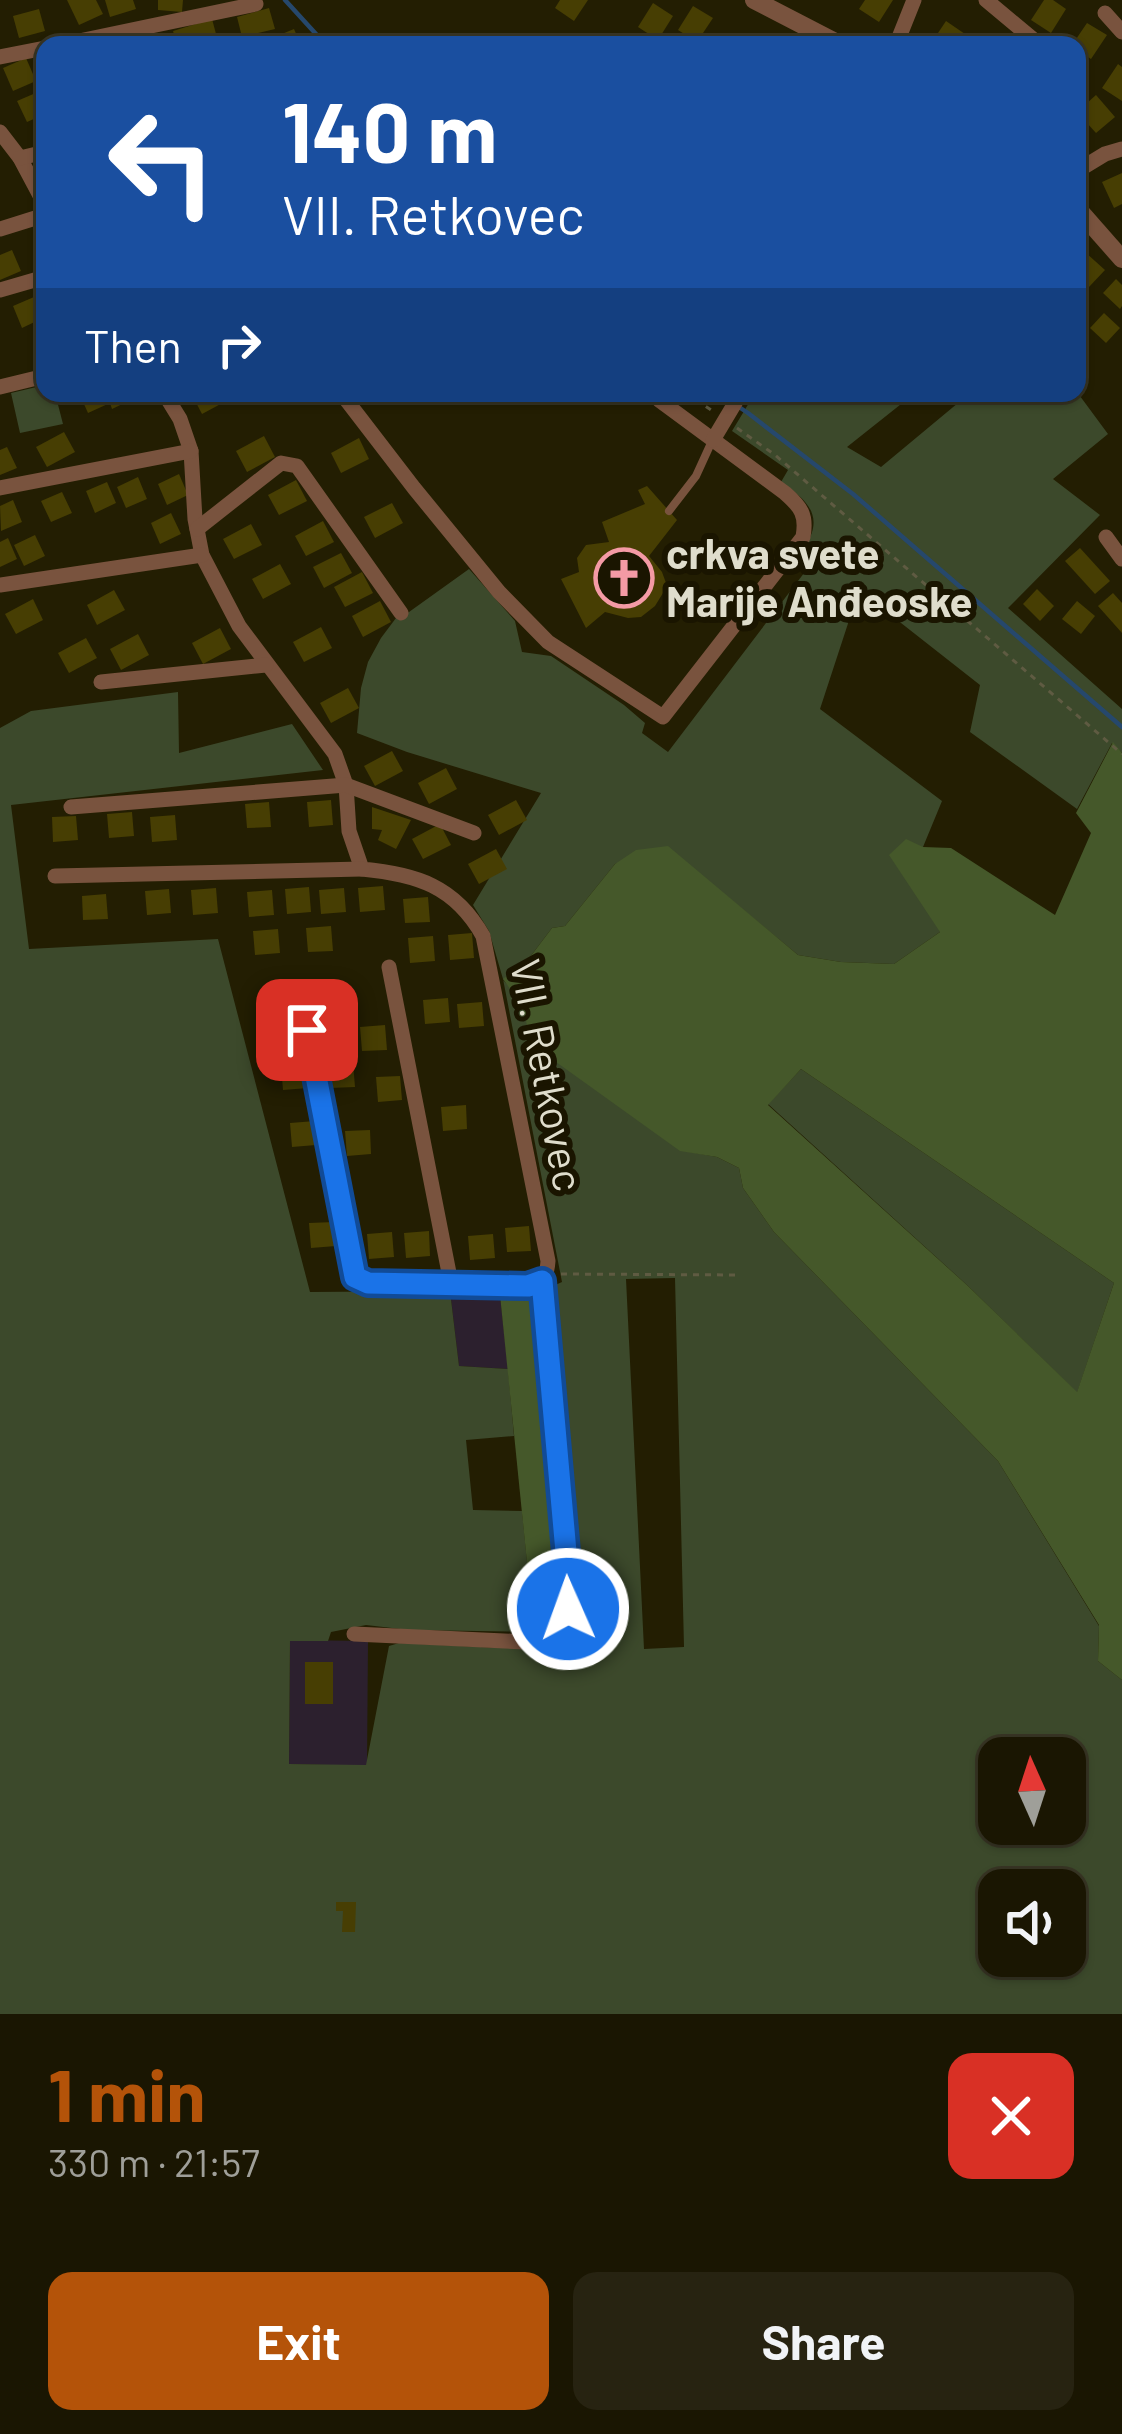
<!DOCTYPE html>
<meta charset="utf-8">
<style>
:root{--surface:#1a1602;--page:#272311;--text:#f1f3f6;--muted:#9f9f99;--line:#383524;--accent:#b45309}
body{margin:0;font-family:Barlow,sans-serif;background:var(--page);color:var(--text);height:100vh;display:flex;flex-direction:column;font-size:45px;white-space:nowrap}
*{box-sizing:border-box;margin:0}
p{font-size:39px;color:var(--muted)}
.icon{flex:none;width:66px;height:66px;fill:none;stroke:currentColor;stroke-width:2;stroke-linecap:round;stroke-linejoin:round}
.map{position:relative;height:2014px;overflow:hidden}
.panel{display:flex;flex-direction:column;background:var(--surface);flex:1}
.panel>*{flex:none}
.banner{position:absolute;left:36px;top:36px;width:1050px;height:366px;border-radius:24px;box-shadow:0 3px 9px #0004,0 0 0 3px var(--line);background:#1a4fa0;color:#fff;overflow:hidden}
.needle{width:78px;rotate:357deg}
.buttons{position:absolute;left:978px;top:1737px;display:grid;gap:24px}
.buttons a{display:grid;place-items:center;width:108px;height:108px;border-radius:24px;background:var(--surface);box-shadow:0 3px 9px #0004,0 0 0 3px var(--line);font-size:60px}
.pin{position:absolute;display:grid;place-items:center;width:102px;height:102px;color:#fff;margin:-51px;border-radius:24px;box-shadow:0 6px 18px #0006}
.me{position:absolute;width:132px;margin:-66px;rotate:358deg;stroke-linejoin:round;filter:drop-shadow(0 0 9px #0008)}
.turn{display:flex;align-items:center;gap:42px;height:252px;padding:0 48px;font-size:54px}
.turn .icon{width:156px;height:156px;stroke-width:2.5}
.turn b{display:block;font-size:84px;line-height:102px}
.then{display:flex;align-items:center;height:114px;padding:0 48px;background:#0003;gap:24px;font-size:45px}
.round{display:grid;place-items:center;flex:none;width:126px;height:126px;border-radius:24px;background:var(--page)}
.headline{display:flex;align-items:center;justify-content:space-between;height:204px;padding:0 48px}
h1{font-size:72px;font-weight:700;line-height:90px;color:var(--accent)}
.button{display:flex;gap:24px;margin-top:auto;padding:24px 48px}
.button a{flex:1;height:138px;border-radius:24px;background:var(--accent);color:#fff;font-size:48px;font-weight:700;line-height:138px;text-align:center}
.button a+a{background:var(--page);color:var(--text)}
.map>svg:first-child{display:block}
.commercial{fill:#2c202e}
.green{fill:#3c492b;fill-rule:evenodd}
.forest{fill:#45582a;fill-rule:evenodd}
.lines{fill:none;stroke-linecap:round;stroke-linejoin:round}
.stream{stroke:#26486c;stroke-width:4.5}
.building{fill:#473e03}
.path{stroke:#5f5b42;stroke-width:3;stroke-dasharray:6 6;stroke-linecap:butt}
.service{stroke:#79533e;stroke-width:8}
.minor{stroke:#79533e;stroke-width:15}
.tertiary{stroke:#79533e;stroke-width:18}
.route-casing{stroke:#114b97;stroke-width:30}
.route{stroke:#1a73e8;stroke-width:21}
.labels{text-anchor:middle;stroke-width:12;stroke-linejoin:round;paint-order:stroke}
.poi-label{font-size:42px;font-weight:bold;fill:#dfddcc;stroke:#1a1500;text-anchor:start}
.street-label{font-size:42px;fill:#dfddcc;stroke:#1a1500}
</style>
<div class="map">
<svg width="1122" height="2014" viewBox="0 0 1122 2014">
<rect width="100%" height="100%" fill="#231e02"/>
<g class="commercial">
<path d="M450,1291l50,4 8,74 -49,-3z"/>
<path d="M290,1640l78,1 -1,125 -78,-2z"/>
</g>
<g class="green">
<path d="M45,385v8h10l8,31 -43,9 -9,-40z"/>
<path d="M1077,392l31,42 -55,45 47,36 -92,93 114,101v44l-10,-10 -35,66 -107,-77 10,-47 -121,-95 -39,119 122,92 -19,46 17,85 -46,32 -53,-2 -43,-7 -131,-108 -52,17 -50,62 -13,2 -22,29 -27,23 177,170 37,7 22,11 4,20 31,44 224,229 101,165 -1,35 24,19v334h-1122v-1286l31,-17 147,-19 1,61 113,-29 31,46 -312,35 18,144 189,-10 92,353 140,-1 9,75 49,3 6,67 -48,4 7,70 49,1 12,121 -125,-2 -43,-5 -35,7 -3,9h-38l-1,123 77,1 23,-119 10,-3 101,5 66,-3 11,-27 -26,-324 2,-8 9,-4 -59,-303 -14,-48 -16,-26 68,-112 -134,-41 -50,-19 4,-45 7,-26 13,-24 15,-20 13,-6 60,-43 46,52 7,31 29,4 73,49 21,18 -3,10 26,19 149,-196 -11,-11c19,-31 -1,-46 -25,-63l7,-12 -56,-39 23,-38h44l12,9 10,-9h94l-68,54 34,20 89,-74zM675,1278l9,369 -40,2 -18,-370zM999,1758h66v66h-66zM999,1890h66v66h-66z"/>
<path d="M801,1069l313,214 -37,110 -109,-107 -200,-182z"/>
</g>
<g class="forest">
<path d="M1113,742l9,11v927l-24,-19 1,-36 -101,-164 -224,-229 -31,-44 -4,-20 -22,-11 -37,-6 -149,-107 -8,-37 -20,-28 27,-22 22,-29 13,-2 50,-62 21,-14 32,-4 130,109 43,7 53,2 46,-32 -51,-77 17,-16 17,8 28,1 104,67 36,-82 -15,-20zM801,1069l313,214 -37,109 -109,-106 -200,-181z"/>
<path d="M500,1295l36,4 26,298 -15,34 -13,1z"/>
</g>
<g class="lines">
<g class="stream">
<path d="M285,0l41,45"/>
<path d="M718,393l30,20 105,81 269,233"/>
</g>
</g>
<g class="building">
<path d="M67,0h29l7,14 -24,11z"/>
<path d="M105,0h28l3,9 -26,8z"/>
<path d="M158,0h25l-1,12 -24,-2z"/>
<path d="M560,0h28l-14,21 -19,-13z"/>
<path d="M865,0h28l-14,22 -20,-13z"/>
<path d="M1044,0h9l13,9 -15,24 -20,-13z"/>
<path d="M653,3l20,13 -15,24 -20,-13z"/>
<path d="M693,6l20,12 -16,24 -19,-12z"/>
<path d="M269,8l6,21 -33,8 -5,-20z"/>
<path d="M39,9l6,22 -26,7 -6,-22z"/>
<path d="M212,19l7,26h-42l-4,-14z"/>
<path d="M946,21l19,13 -7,11h-28z"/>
<path d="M1087,23l20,12 -16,24 -14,-9v-5h-5z"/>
<path d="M294,29l7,16h-26l-3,-7z"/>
<path d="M26,58l10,23 -23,10 -10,-23z"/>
<path d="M1118,64l4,3v34l-20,-13z"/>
<path d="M38,92l7,22 -18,8 -10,-21z"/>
<path d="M1096,95l19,22 -19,16 -19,-21z"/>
<path d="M1122,173v31l-8,4 -12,-26z"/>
<path d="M12,250l9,21 -21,9v-25z"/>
<path d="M1085,252l20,18 -16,17 -12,-11v-16z"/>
<path d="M1116,279l6,6v21l-2,3 -17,-16z"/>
<path d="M34,297l9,21 -21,10 -9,-22z"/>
<path d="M1104,313l16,15 -14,15 -16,-15z"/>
<path d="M79,393h51l3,6 -21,10 -2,-6 -22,10z"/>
<path d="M191,393h36l3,6 -28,15z"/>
<path d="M64,432l11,20 -28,15 -11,-20z"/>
<path d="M264,436l11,21 -28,15 -11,-21z"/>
<path d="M359,438l10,21 -28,14 -10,-20z"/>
<path d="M7,447l10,21 -17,7v-25z"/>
<path d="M179,474l9,21 -21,10 -9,-21z"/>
<path d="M138,477l9,22 -21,9 -9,-21z"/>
<path d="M296,480l11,21 -28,14 -11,-20z"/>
<path d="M107,482l9,21 -21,10 -9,-22z"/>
<path d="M647,486l30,34 -28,36 13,16 4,11 -3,10 -8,13 -14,11 -13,1 -23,-6 -19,16 -25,-49 18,-7 -2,-14 9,-13 23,-3 -7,-20 43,-18 -7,-14z"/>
<path d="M62,492l10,21 -21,9 -10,-21z"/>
<path d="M13,500l9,22 -21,9 -1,-25z"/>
<path d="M392,503l11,20 -28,15 -11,-21z"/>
<path d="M171,513l10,21 -21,10 -9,-21z"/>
<path d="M323,521l11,21 -28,14 -11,-20z"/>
<path d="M251,524l11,21 -28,14 -11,-20z"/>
<path d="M35,535l10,21 -21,10 -10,-21z"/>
<path d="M8,538l9,21 -17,8v-25z"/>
<path d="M1080,548l30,33 -15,13 -30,-33z"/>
<path d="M341,553l11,20 -28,15 -11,-21z"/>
<path d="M280,564l11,20 -28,15 -11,-20z"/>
<path d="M362,572l11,21 -28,14 -11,-20z"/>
<path d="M1037,589l17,17 -14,15 -17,-17z"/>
<path d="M114,590l11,20 -28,15 -10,-20z"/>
<path d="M1113,593l9,10v30l-24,-27z"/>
<path d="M33,599l10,21 -27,14 -11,-20z"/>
<path d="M380,601l11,21 -28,15 -11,-21z"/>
<path d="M1077,601l18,15 -14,18 -19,-15z"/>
<path d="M321,627l11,21 -28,14 -11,-20z"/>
<path d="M220,628l11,21 -28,15 -11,-21z"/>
<path d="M138,634l11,21 -28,15 -11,-21z"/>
<path d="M86,638l11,20 -28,15 -11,-20z"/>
<path d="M348,688l11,20 -28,15 -11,-20z"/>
<path d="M392,751l11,20 -28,15 -11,-20z"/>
<path d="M446,768l11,21 -28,15 -11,-21z"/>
<path d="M331,800l2,25 -24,2 -2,-25z"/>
<path d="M516,800l11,20 -28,15 -11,-20z"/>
<path d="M269,802l2,25 -24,1 -2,-24z"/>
<path d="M372,807l39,13 -15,29 -18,-9 4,-10 -10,-1z"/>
<path d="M132,812l2,24 -25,2 -2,-24z"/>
<path d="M175,815l2,25 -25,2 -2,-25z"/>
<path d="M76,816l2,24 -25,2 -1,-25z"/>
<path d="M440,824l11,21 -28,14 -11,-20z"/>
<path d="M496,849l11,20 -28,15 -11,-20z"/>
<path d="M383,886l2,24 -25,2 -2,-24z"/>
<path d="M309,887l2,25 -24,2 -2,-25z"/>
<path d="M216,888l2,25 -25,2 -2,-25z"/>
<path d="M344,888l2,24 -25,2 -2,-24z"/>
<path d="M169,889l2,24 -24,2 -2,-24z"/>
<path d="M272,890l2,25 -25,2 -2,-25z"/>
<path d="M106,894l2,25 -25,1 -1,-24z"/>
<path d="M428,897l2,25 -25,1 -2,-24z"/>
<path d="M331,926l2,25 -25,1 -2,-24z"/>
<path d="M278,929l2,24 -25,2 -2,-24z"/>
<path d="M472,933l2,25 -24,2 -2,-25z"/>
<path d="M433,936l2,25 -25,2 -2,-25z"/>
<path d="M337,991l1,24 -24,2 -2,-24z"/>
<path d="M448,998l2,24 -25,2 -2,-24z"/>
<path d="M482,1002l2,24 -25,2 -2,-24z"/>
<path d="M300,1011l2,25 -25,2 -2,-24z"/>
<path d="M385,1025l2,25 -25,1 -2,-24z"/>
<path d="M353,1062l2,25 -25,1 -2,-24z"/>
<path d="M306,1064l2,24 -25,2 -2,-24z"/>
<path d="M400,1076l2,24 -24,2 -2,-25z"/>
<path d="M466,1105l1,24 -24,2 -2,-24z"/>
<path d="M315,1121l1,24 -24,2 -2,-24z"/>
<path d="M370,1130l1,24 -24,2 -2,-25z"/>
<path d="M334,1222l2,24 -25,2 -2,-25z"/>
<path d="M529,1226l2,25 -24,1 -2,-24z"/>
<path d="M429,1231l1,25 -24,2 -2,-25z"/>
<path d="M392,1232l2,25 -25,2 -2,-25z"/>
<path d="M493,1234l2,24 -25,2 -2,-24z"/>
<rect x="305" y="1662" width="28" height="42"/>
<path d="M336,1902h20l-1,30h-13l1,-21h-7z"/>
</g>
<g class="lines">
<g class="path">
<path d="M686,393l28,19"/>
<path d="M737,428l38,27 347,299"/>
<path d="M561,1274l180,1"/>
</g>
<path class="service" d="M669,511l27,-35 16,-35"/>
<g class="minor">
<path d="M986,0l54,45"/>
<path d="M1105,13l17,19"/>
<path d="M60,45l196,-41"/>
<path d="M896,45l18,-45"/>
<path d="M0,57l45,-9"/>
<path d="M0,132l20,26 25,47"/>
<path d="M20,158l25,-6"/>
<path d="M1077,171l28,-17 17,-5"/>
<path d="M0,229l45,-14"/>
<path d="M0,290l45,-13"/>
<path d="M0,387l45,-11"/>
<path d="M164,393l16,26 11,32 4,68 7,36 37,71 96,128 11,31 3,46 13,38c54,5 93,17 121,67l65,325c-1,16 -5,21 -20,24l-160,-2 -13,-6 -56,-288"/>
<path d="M341,393l73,95 85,104 49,50 115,75 140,-180c4,-22 -2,-30 -18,-44l-126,-93"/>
<path d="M713,440l28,-47"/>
<path d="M0,488l191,-37"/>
<path d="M197,529l84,-66 16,3 104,147"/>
<path d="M1106,537l16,22"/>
<path d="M0,585l202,-30"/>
<path d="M101,682l165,-17"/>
<path d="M71,807l275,-22 128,48"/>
<path d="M55,876l307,-7"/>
<path d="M389,967l62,316"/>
<path d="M354,1634l173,8c36,-4 40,-25 42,-56l-27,-305"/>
</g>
<g class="tertiary">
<path d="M754,0l87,45"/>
<path d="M1077,208l45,51"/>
</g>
</g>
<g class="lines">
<defs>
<path id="route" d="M307,1030l48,247 13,6 160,3 14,-5 27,305 -1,23"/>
</defs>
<use href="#route" class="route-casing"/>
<use href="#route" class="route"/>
</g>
<defs>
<symbol id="church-ring" viewBox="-11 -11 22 22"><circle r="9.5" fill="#1a1500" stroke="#f49aa5" stroke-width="1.5"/><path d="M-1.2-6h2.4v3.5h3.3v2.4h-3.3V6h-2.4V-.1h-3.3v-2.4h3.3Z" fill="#f49aa5"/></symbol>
</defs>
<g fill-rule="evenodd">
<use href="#church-ring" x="591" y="545" width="66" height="66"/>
</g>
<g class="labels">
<g class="poi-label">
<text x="666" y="569">crkva svete<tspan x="666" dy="48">Marije Anđeoske</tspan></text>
</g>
<g class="street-label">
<text transform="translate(547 1075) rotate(79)" y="15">VII. Retkovec</text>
</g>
</g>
</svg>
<div class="buttons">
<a><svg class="needle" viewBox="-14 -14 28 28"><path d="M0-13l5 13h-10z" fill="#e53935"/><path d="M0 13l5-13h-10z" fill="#9f9f99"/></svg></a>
<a><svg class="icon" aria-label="sound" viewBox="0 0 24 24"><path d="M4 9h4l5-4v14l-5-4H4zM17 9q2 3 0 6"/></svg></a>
</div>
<div class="pin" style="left:307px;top:1030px;background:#d93025"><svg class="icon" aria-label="arrive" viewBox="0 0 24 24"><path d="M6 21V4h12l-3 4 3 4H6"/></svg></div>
<svg class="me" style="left:568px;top:1609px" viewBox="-20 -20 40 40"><circle r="17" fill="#1a73e8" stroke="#fff" stroke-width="3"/><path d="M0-11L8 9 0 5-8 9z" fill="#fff"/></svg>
<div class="banner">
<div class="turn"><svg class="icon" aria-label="left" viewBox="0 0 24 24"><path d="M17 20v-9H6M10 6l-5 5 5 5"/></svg><div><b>140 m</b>VII. Retkovec</div></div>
<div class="then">Then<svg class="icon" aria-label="right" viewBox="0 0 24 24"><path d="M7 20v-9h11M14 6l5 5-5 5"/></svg></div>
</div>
</div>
<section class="panel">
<div class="headline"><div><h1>1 min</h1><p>330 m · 21:57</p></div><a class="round" style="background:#d93025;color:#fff"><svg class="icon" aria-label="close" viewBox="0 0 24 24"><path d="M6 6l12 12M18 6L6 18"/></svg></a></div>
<div class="button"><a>Exit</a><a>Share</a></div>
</section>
